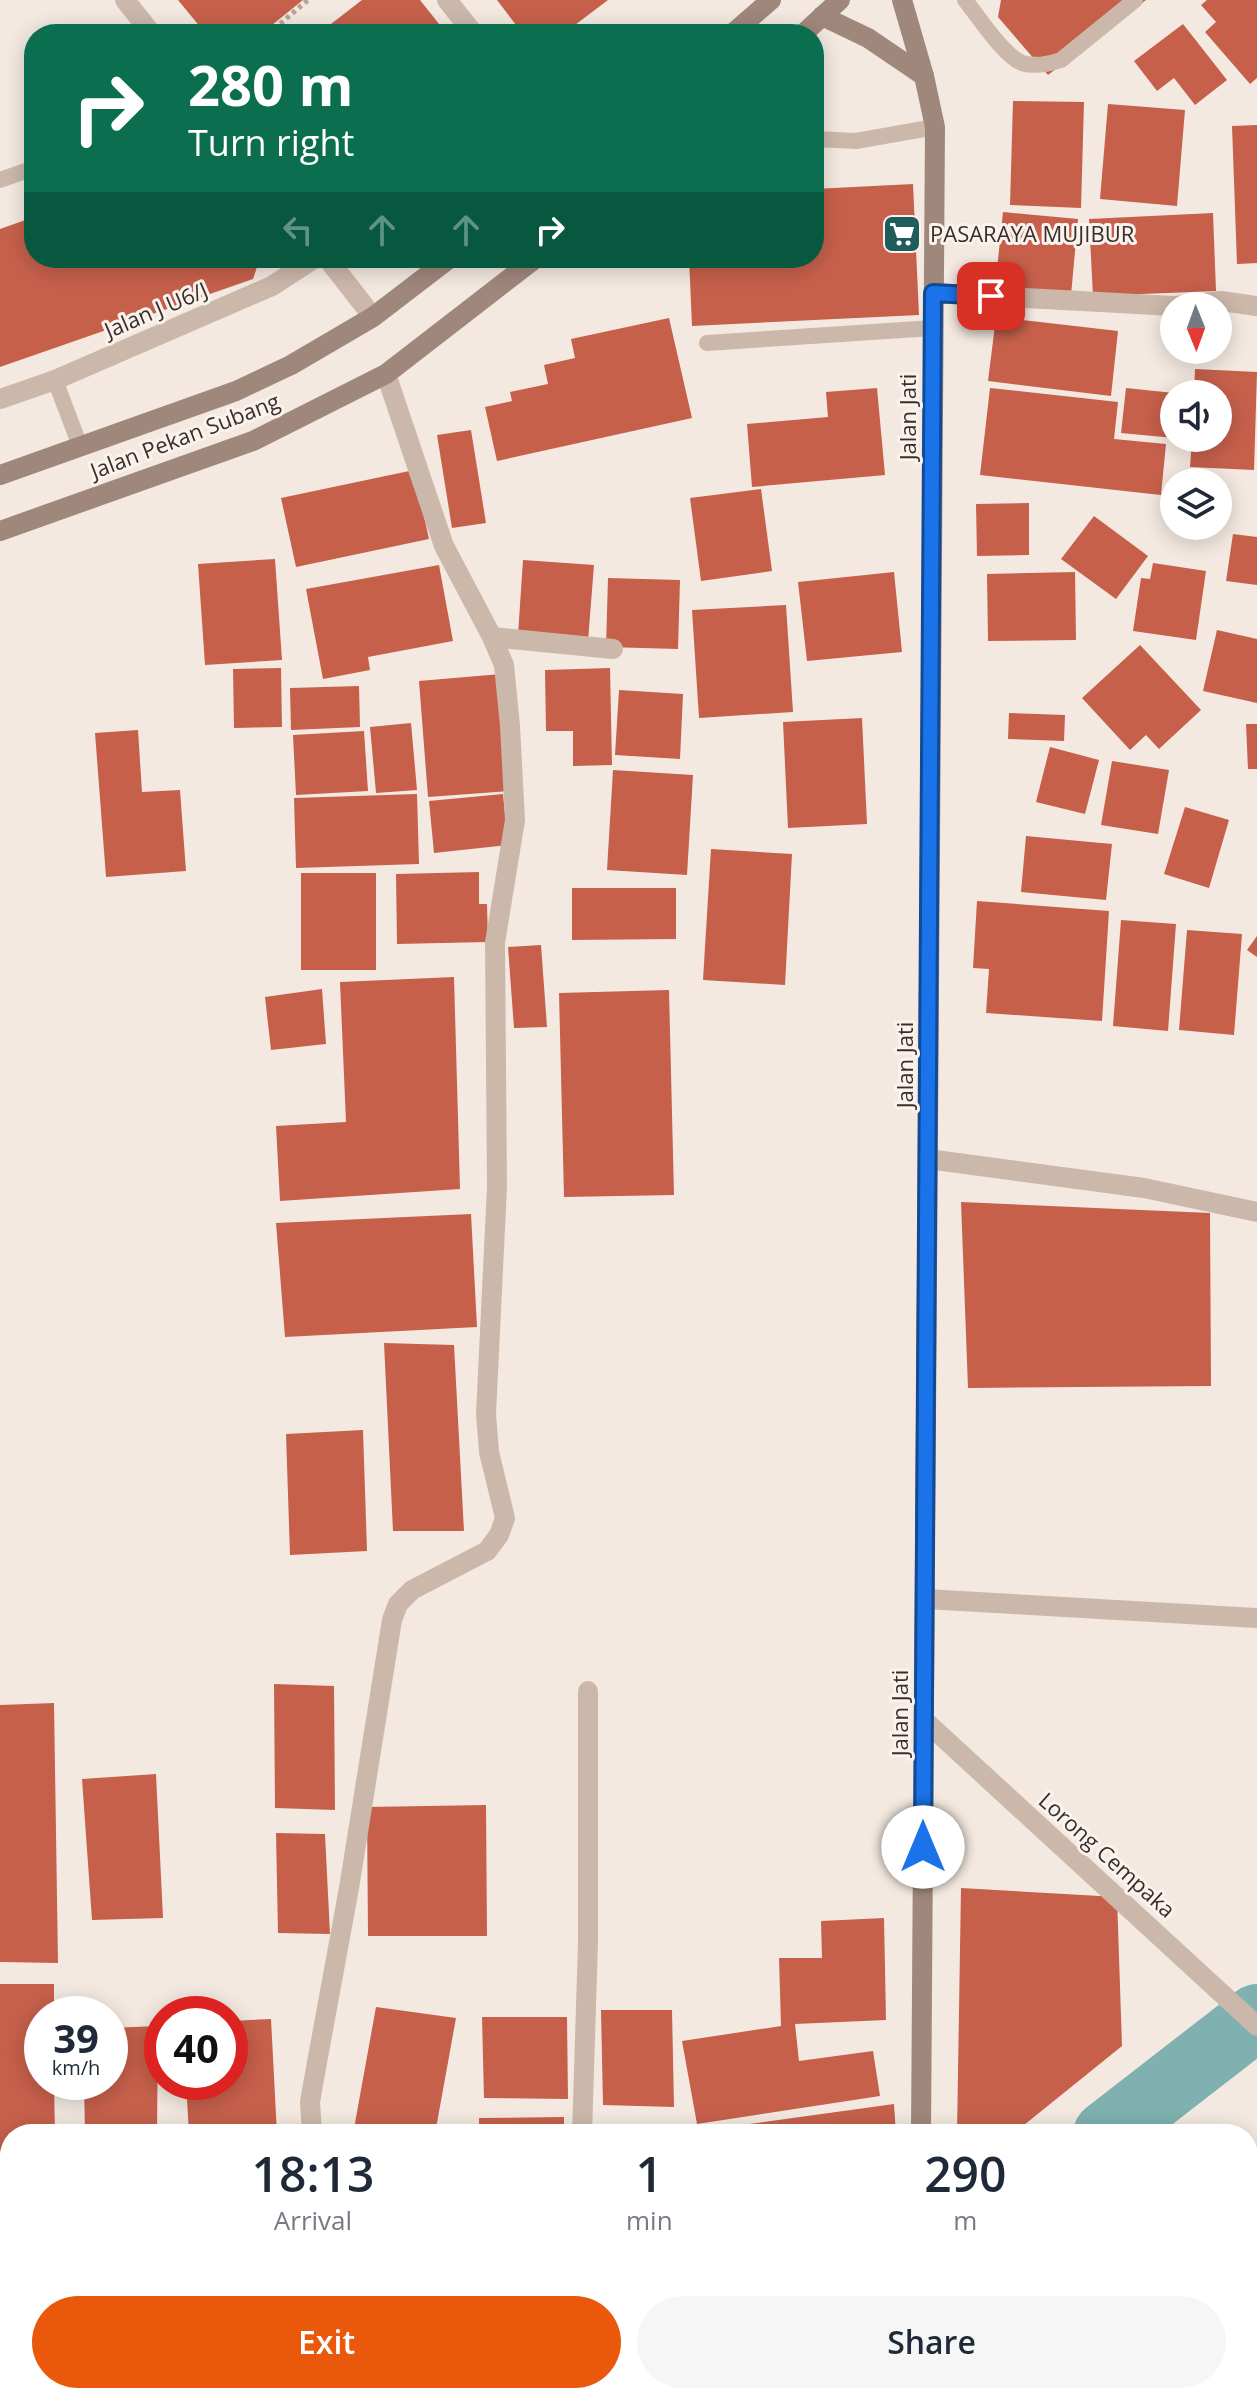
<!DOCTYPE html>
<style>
:root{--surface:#fff;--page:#f6f6f7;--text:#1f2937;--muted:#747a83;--accent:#ea580c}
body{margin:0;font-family:"Open Sans",sans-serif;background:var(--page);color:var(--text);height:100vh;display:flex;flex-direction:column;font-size:30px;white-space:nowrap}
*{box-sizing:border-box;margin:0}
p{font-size:26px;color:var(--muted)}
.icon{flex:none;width:44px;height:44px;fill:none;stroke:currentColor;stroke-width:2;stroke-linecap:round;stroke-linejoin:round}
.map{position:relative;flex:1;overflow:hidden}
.details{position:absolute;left:0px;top:2124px;width:1258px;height:280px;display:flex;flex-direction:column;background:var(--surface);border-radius:32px 32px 0 0;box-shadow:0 4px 20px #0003}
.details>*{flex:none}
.banner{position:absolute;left:24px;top:24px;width:800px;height:244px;border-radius:32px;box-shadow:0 4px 20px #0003;background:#0b6e4f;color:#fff;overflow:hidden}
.needle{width:52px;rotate:179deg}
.controls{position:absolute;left:1160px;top:292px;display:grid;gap:16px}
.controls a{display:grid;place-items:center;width:72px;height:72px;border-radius:50%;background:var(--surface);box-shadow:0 4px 20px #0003;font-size:40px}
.speed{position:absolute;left:24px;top:1996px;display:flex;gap:16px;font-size:40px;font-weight:700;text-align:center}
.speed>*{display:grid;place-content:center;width:104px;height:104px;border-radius:50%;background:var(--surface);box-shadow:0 4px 20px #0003;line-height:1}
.speed small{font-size:20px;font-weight:400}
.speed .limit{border:12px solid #d22;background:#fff;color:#111}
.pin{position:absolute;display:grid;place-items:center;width:68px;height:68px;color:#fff;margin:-34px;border-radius:16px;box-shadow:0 4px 12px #0006}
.me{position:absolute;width:88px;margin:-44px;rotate:0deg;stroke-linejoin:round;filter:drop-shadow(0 0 6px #0008)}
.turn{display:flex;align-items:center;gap:28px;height:168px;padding:0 32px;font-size:36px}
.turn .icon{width:104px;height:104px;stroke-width:2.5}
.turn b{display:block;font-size:56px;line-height:68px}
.lanes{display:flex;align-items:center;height:76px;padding:0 32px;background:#0003;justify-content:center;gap:40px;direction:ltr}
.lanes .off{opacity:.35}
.eta{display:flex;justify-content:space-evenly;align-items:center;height:136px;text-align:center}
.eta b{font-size:48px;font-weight:600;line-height:56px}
.action{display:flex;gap:16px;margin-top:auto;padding:16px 32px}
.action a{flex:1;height:92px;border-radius:48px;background:var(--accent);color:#fff;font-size:32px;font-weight:600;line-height:92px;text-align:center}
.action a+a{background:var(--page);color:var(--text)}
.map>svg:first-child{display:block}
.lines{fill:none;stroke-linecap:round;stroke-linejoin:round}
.river{stroke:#7eb1af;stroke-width:66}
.building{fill:#c6604b}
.path{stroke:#b8a295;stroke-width:5;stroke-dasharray:4 4;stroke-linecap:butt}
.lane{stroke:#ccb8ab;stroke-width:16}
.street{stroke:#ccb8ab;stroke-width:20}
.secondary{stroke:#a0877c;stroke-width:20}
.route-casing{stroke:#114b97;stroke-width:20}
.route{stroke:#1a73e8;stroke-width:14}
.labels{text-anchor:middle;stroke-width:6;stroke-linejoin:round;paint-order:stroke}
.poi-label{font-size:22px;fill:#3a2e2a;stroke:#faf3ed;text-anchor:start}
.street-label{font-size:22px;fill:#3a2e2a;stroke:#faf3ed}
</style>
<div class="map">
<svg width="1257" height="2404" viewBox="0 0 1257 2404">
<rect width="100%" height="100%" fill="#f3e9e0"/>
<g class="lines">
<g class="river">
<path d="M1106,2134l151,-117"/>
<path d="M976,2404v-10"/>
</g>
</g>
<g class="building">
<path d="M178,0h125l-42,34h-55z"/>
<path d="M362,0h58l27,34h-129z"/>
<path d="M497,0h111l-45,34h-40z"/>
<path d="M1001,0h145l-98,75 -50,-58z"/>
<path d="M1207,0h50v78l-7,6 -45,-52 11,-10 -15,-17z"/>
<path d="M1183,24l44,56 -32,25 -21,-27 -17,13 -23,-30z"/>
<path d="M1013,101l71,1 -3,106 -71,-3z"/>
<path d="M1108,104l77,6 -8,96 -77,-7z"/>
<path d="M1257,125v138l-20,1 -5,-138z"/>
<path d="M913,184l6,131 -227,11 -3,-68h125v-69z"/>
<path d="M1003,212l75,7 -7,76 -76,-7z"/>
<path d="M1213,213l3,78 -123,5 -4,-77z"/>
<path d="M34,217v41h226l-7,21 -253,88v-138z"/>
<path d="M996,317l122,14 -7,65 -123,-15z"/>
<path d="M669,318l23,100 -195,43 -12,-54 27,-6 -2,-9 38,-8 -4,-19 31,-7 -4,-19z"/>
<path d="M1195,369l62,3 -3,98 -64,-3 2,-29h26v-44h-24z"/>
<path d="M877,388l8,87 -133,12 -5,-63 81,-7 -2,-25z"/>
<path d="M990,388l128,14 -4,37 52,5 -5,51 -181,-20z"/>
<path d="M1126,388l48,5v45l-53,-5z"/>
<path d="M471,430l15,93 -34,5 -15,-93z"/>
<path d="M414,470l15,69 -133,28 -15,-69z"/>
<path d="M761,489l11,82 -71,10 -11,-83z"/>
<path d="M1029,503v52l-52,1 -1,-52z"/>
<path d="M1094,516l54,40 -32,43 -55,-40z"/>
<path d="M1233,534l24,3v48l-31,-4z"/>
<path d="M275,559l7,101 -77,5 -7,-101z"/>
<path d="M523,560l71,5 -6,76 -70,-6z"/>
<path d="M1153,563l53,8 -10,69 -63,-9 8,-53 9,1z"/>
<path d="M439,565l14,76 -85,16 2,13 -47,9 -17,-90z"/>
<path d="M894,572l8,80 -95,9 -9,-79z"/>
<path d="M1075,572l1,68 -88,1 -1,-67z"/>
<path d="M608,578l72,2 -2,69 -72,-2z"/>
<path d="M786,605l7,107 -94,6 -7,-108z"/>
<path d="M1217,630l40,9v64l-54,-12z"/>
<path d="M1140,645l61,65 -42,39 -13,-14 -16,15 -48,-52z"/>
<path d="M281,668l1,59 -48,1 -1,-59z"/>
<path d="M610,668l2,97 -39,1v-35h-27l-1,-61z"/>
<path d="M501,674l9,117 -82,6 -9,-116z"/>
<path d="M359,686l1,41 -69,3 -1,-42z"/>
<path d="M619,690l64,4 -3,65 -65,-4z"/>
<path d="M1009,713l56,2 -1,26 -56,-2z"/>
<path d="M862,718l5,106 -79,4 -5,-106z"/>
<path d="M411,723l6,67 -41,3 -6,-66z"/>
<path d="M1246,724h11v45h-9z"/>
<path d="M138,730l4,62 38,-2 6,81 -80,6 -11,-144z"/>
<path d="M364,731l4,60 -72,4 -3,-60z"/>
<path d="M1050,747l49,13 -14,54 -49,-12z"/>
<path d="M1112,761l57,9 -11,64 -57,-9z"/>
<path d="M613,770l80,5 -6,100 -80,-5z"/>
<path d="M417,794l2,70 -123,4 -2,-70z"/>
<path d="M503,794l5,51 -74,8 -5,-52z"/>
<path d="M1185,807l44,13 -20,68 -45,-14z"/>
<path d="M1026,836l86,8 -6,56 -85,-8z"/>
<path d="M711,849l81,5 -7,131 -82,-5z"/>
<path d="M479,872v32h8l1,38 -91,2 -1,-70z"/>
<rect x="301" y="873" width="75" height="97"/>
<path d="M572,888h104v51l-104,1z"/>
<path d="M977,901l132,10 -7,110 -116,-8 3,-44 -16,-1z"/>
<path d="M1121,920l55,4 -8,107 -55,-5z"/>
<path d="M1187,930l55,4 -8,101 -55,-5z"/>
<path d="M1257,936v21l-10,-7z"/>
<path d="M541,945l6,82 -33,1 -6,-81z"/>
<path d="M454,977l6,212 -180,12 -4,-75 70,-4 -6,-140z"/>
<path d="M322,989l4,55 -55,6 -6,-53z"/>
<path d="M669,990l5,205 -110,2 -5,-204z"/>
<path d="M961,1202l249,11 1,173 -243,2z"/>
<path d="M471,1214l6,113 -192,10 -9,-114z"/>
<path d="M384,1343l70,2 10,186h-71z"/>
<path d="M363,1430l4,121 -77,4 -4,-121z"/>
<path d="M274,1684l60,2 1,124 -60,-2z"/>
<path d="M54,1703l4,260 -58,-1v-257z"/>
<path d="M156,1774l7,144 -71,2 -10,-141z"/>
<path d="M486,1805l1,131h-119l-1,-129z"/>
<path d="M276,1833l49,1 5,100 -52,-1z"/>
<path d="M961,1888l156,9 5,149 -109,88h-56z"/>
<path d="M884,1918l2,102 -91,4 4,37 74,-10 7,45 -183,28 -15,-83 99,-15 -2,-68h43l-1,-37z"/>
<path d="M0,1984h54v30h-12v68h12l1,52h-45v17h-10z"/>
<path d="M376,2007l80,11 -21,116h-82z"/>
<path d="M601,2010h71l2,97 -71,-2z"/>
<path d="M482,2017h85l1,82 -84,-1z"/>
<path d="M271,2019l6,115h-88l-3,-52h44v-61z"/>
<path d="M158,2026l-1,108h-72l-1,-52h26v-54z"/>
<path d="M894,2104l2,30h-204v-2z"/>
<path d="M564,2117v17h-85v-16z"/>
<path d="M592,2127l89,5v2h-88z"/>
<path d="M0,2225h10v169h50v10h-60z"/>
<rect x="268" y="2394" width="112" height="10"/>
<rect x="418" y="2394" width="54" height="10"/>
<rect x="484" y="2394" width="92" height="10"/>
<path d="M716,2394h148l1,10h-160l-1,-9z"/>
</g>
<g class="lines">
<path class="path" d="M268,34l40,-34"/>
<g class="lane">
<path d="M965,0c13,16 39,56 57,63 13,4 27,1 39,-3l74,-60"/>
<path d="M814,139l42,2 79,-14"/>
<path d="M0,180l34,-12"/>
<path d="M707,343l226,-15"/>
<path d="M55,380l25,66"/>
</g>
<g class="street">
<path d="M125,0l27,34"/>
<path d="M447,0l27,34"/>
<path d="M327,258l46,59"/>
<path d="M933,293l241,13"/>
<path d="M1176,306l45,-5 36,5"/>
<path d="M0,399l55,-19 217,-94 43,-28"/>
<path d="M492,637l121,12"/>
<path d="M928,1159l216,29 113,24"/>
<path d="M925,1599l332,19"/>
<path d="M924,1720l333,306"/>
<path d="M312,2134l-2,-32 4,-23 35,-191 43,-268 6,-16 14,-14 75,-39 12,-16 6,-17 -16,-66 -3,-38 11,-227 -2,-244 20,-123 -5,-94 -6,-61 -12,-28 -48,-91 -58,-172"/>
<path d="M582,2134l6,-192v-251"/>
<path d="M0,2180h10"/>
<path d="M1248,2259l9,-1"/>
<path d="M393,2394l2,10"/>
<path d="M585,2394v10"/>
<path d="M1029,2404l1,-10"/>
</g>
<g class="secondary">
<path d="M902,0l22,76 11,51 -14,2007"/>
<path d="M822,16l46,22 56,38"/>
<path d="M732,34l39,-34"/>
<path d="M803,34l37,-34"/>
<path d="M0,475l236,-84 55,-26 82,-48 77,-59"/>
<path d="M0,531l253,-90 133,-67 150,-116"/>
<path d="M920,2404v-10"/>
</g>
</g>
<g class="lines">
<defs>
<path id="route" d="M923,1847l10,-1554 58,3"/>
</defs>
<use href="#route" class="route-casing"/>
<use href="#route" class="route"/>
</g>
<defs>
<symbol id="supermarket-square" viewBox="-11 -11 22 22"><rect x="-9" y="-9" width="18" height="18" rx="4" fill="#1f5c5c" stroke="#faf3ed"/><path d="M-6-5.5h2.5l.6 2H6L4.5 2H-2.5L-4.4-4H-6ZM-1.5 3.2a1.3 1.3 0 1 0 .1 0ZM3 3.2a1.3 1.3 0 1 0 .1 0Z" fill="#fff"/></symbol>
</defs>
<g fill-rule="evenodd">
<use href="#supermarket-square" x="880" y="212" width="44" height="44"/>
</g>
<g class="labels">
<g class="poi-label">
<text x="930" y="242">PASARAYA MUJIBUR</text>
</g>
<g class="street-label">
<text transform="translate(156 310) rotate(-23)" y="8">Jalan J U6/J</text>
<text transform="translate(908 417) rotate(-90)" y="8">Jalan Jati</text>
<text transform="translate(185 436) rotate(-21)" y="8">Jalan Pekan Subang</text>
<text transform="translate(905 1065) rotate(-90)" y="8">Jalan Jati</text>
<text transform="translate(900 1713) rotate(-90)" y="8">Jalan Jati</text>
<text transform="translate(1107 1855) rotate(42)" y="8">Lorong Cempaka</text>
</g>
</g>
</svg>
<div class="controls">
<a><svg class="needle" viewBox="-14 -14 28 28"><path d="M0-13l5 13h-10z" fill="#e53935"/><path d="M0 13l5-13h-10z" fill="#747a83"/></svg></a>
<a><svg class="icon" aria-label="sound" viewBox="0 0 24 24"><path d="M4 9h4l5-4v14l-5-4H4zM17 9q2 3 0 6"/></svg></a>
<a><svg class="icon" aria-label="layers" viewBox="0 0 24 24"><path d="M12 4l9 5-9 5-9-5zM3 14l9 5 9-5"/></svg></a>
</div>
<div class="speed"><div>39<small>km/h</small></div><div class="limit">40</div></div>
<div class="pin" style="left:991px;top:296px;background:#d93025"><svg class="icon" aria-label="arrive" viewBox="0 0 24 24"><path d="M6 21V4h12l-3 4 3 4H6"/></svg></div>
<svg class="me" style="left:923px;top:1847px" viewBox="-20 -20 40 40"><circle r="19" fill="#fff"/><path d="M0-13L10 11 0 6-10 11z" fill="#1a73e8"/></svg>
<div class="banner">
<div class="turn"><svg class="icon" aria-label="right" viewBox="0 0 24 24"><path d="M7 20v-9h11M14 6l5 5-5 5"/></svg><div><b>280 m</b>Turn right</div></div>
<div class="lanes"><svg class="icon off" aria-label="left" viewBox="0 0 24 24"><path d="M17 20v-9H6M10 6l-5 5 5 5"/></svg><svg class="icon off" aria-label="ahead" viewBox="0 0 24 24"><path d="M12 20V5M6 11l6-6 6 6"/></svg><svg class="icon off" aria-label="ahead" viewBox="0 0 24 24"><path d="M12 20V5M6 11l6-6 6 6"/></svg><svg class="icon" aria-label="right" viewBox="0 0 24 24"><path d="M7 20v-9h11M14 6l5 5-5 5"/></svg></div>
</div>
<section class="details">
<div class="eta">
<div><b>18:13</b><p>Arrival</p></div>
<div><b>1</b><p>min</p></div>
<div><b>290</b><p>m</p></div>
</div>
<div class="action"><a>Exit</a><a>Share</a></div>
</section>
</div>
